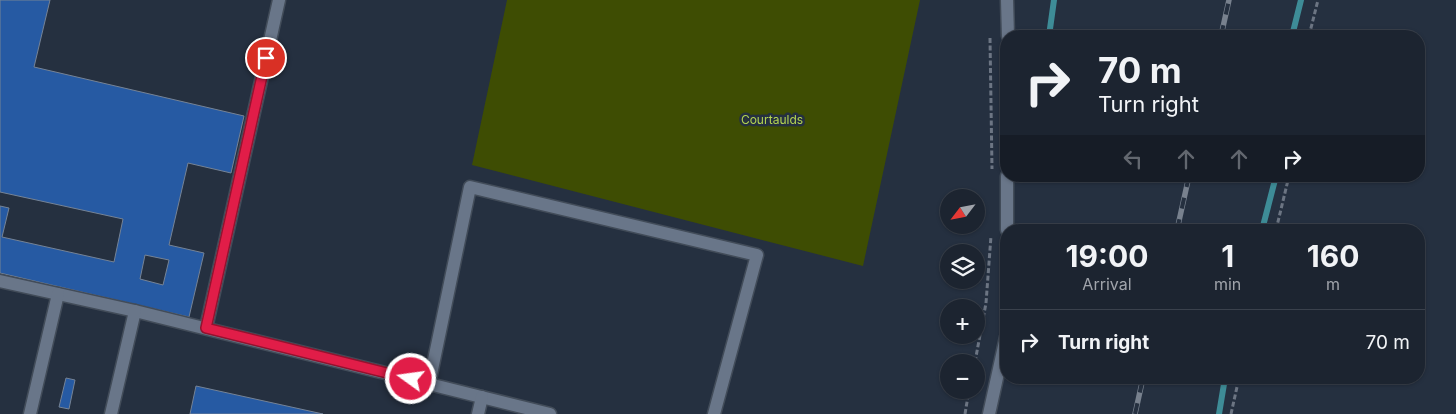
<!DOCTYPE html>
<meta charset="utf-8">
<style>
:root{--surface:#1c2430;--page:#29303c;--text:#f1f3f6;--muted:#a0a4ab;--line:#3a414c}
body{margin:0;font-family:Inter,sans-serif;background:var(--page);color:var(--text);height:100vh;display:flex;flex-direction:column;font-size:19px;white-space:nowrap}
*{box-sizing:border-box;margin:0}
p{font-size:16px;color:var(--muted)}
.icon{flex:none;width:28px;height:28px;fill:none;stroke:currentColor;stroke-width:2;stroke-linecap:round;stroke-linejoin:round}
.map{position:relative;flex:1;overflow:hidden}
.sheet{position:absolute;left:1000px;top:224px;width:425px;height:160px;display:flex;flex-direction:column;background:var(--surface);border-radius:20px;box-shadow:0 1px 4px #0004,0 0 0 1px var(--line)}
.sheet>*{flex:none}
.guide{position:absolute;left:1000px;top:30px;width:425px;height:152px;border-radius:20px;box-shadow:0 1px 4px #0004,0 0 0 1px var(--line);background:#1c2430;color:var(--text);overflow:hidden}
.needle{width:32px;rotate:238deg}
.tools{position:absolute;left:940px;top:189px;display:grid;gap:10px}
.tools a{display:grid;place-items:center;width:45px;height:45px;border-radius:50%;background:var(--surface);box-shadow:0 1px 4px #0004,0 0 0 1px var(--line);font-size:25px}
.pin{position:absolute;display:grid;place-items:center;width:42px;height:42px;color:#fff;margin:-21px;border:2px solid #fff;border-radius:50%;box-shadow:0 1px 5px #0007}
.me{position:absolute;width:55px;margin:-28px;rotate:284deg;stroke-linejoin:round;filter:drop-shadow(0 0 4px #0008)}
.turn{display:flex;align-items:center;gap:18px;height:105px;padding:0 15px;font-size:22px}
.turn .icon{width:65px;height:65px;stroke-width:2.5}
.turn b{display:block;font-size:35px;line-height:42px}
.lanes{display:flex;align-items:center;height:48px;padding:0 15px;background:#0003;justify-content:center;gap:25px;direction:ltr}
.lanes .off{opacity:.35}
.eta{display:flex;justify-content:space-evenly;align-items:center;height:85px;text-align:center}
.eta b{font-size:30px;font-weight:700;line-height:35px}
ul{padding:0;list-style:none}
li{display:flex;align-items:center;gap:15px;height:65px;padding:0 15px;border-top:1px solid var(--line)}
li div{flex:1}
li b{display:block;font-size:19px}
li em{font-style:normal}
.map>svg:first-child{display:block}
.green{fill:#3e4d03}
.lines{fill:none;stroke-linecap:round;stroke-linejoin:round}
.stream{stroke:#3e8c97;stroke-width:6}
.building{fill:#265aa3;stroke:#758396;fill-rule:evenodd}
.minor-casing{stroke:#424c59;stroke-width:15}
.path{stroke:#6c7583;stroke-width:3;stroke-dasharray:5 2.5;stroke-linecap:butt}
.minor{stroke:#697689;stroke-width:12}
.rail-casing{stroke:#78818e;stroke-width:5.5}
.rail{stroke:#253040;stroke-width:4;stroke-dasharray:11;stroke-linecap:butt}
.route-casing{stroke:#92132f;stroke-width:12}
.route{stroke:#e11d48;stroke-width:9}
.labels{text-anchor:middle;stroke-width:5;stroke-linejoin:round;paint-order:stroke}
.park-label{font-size:12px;fill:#b4d452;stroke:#253040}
</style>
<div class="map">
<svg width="1456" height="414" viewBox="0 0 1456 414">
<rect width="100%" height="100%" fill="#253040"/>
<path class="green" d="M507,0h413l-57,266 -391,-101z"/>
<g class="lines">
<g class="stream">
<path d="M1049,36l5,-36"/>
<path d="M1292,36l9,-36"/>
<path d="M1262,230l14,-54"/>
<path d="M1219,414l6,-36"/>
</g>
</g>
<g class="building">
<path d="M0,0h50l-16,67 210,49 -13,57 -43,-10 -19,82 35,8 -15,64 -189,-44v-67l9,2 -7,29 112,25 9,-43 -123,-27zM145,255l24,5 -6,25 -23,-6z"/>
<path d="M66,378l9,2 -6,29 -10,-2z"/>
<path d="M196,386l127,28h-133z"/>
</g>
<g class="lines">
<defs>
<g id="minor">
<path d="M1007,0l1,36"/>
<path d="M1007,230v-54"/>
<path d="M0,281l135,30 415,103"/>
<path d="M206,328l73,-328"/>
<path d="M429,384l41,-197 287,68 -43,159"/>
<path d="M30,414l28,-120"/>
<path d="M111,414l24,-103"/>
<path d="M478,414l4,-17"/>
<path d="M989,414l17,-77"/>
</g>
</defs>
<use href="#minor" class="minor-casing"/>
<g class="path">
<path d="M1309,36l9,-36"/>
<path d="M990,38l2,131"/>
<path d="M1276,230l13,-54"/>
<path d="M975,362l11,-59 5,-67"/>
<path d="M965,414l4,-24"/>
<path d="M1231,414l8,-36"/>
</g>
<use href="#minor" class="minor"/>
<defs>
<g id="rail">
<path d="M1221,36l8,-36"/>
<path d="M1177,230l12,-54"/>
<path d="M1135,414l8,-36"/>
</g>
</defs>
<use href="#rail" class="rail-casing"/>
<use href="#rail" class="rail"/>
</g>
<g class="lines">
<defs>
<path id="route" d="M266,58l-60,270 205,51"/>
</defs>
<use href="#route" class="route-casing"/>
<use href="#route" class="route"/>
</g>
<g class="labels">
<g class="park-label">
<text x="772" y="124">Courtaulds</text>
</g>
</g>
</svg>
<div class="tools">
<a><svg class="needle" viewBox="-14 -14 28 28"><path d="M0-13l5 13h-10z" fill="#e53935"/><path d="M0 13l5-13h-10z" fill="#a0a4ab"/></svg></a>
<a><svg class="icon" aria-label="layers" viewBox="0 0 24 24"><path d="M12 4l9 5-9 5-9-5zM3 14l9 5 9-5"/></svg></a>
<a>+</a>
<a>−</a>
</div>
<div class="pin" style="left:266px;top:58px;background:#d93025"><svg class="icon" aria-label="arrive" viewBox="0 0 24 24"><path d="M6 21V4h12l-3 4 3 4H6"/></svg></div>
<svg class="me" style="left:411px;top:379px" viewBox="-20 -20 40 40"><circle r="17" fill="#e11d48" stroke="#fff" stroke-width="3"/><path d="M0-11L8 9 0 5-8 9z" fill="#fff"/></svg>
<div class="guide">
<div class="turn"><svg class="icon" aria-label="right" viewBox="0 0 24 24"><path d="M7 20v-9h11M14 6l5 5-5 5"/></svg><div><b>70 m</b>Turn right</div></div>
<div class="lanes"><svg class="icon off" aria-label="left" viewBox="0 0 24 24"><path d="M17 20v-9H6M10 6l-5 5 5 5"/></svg><svg class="icon off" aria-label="ahead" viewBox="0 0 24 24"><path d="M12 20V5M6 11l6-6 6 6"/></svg><svg class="icon off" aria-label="ahead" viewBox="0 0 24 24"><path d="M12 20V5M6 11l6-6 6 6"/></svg><svg class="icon" aria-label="right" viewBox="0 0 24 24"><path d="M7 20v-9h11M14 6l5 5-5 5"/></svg></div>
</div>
<section class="sheet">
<div class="eta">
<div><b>19:00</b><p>Arrival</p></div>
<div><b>1</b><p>min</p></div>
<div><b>160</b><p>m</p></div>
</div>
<ul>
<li><svg class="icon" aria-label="right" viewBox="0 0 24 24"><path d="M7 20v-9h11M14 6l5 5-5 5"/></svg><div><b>Turn right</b></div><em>70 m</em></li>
</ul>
</section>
</div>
